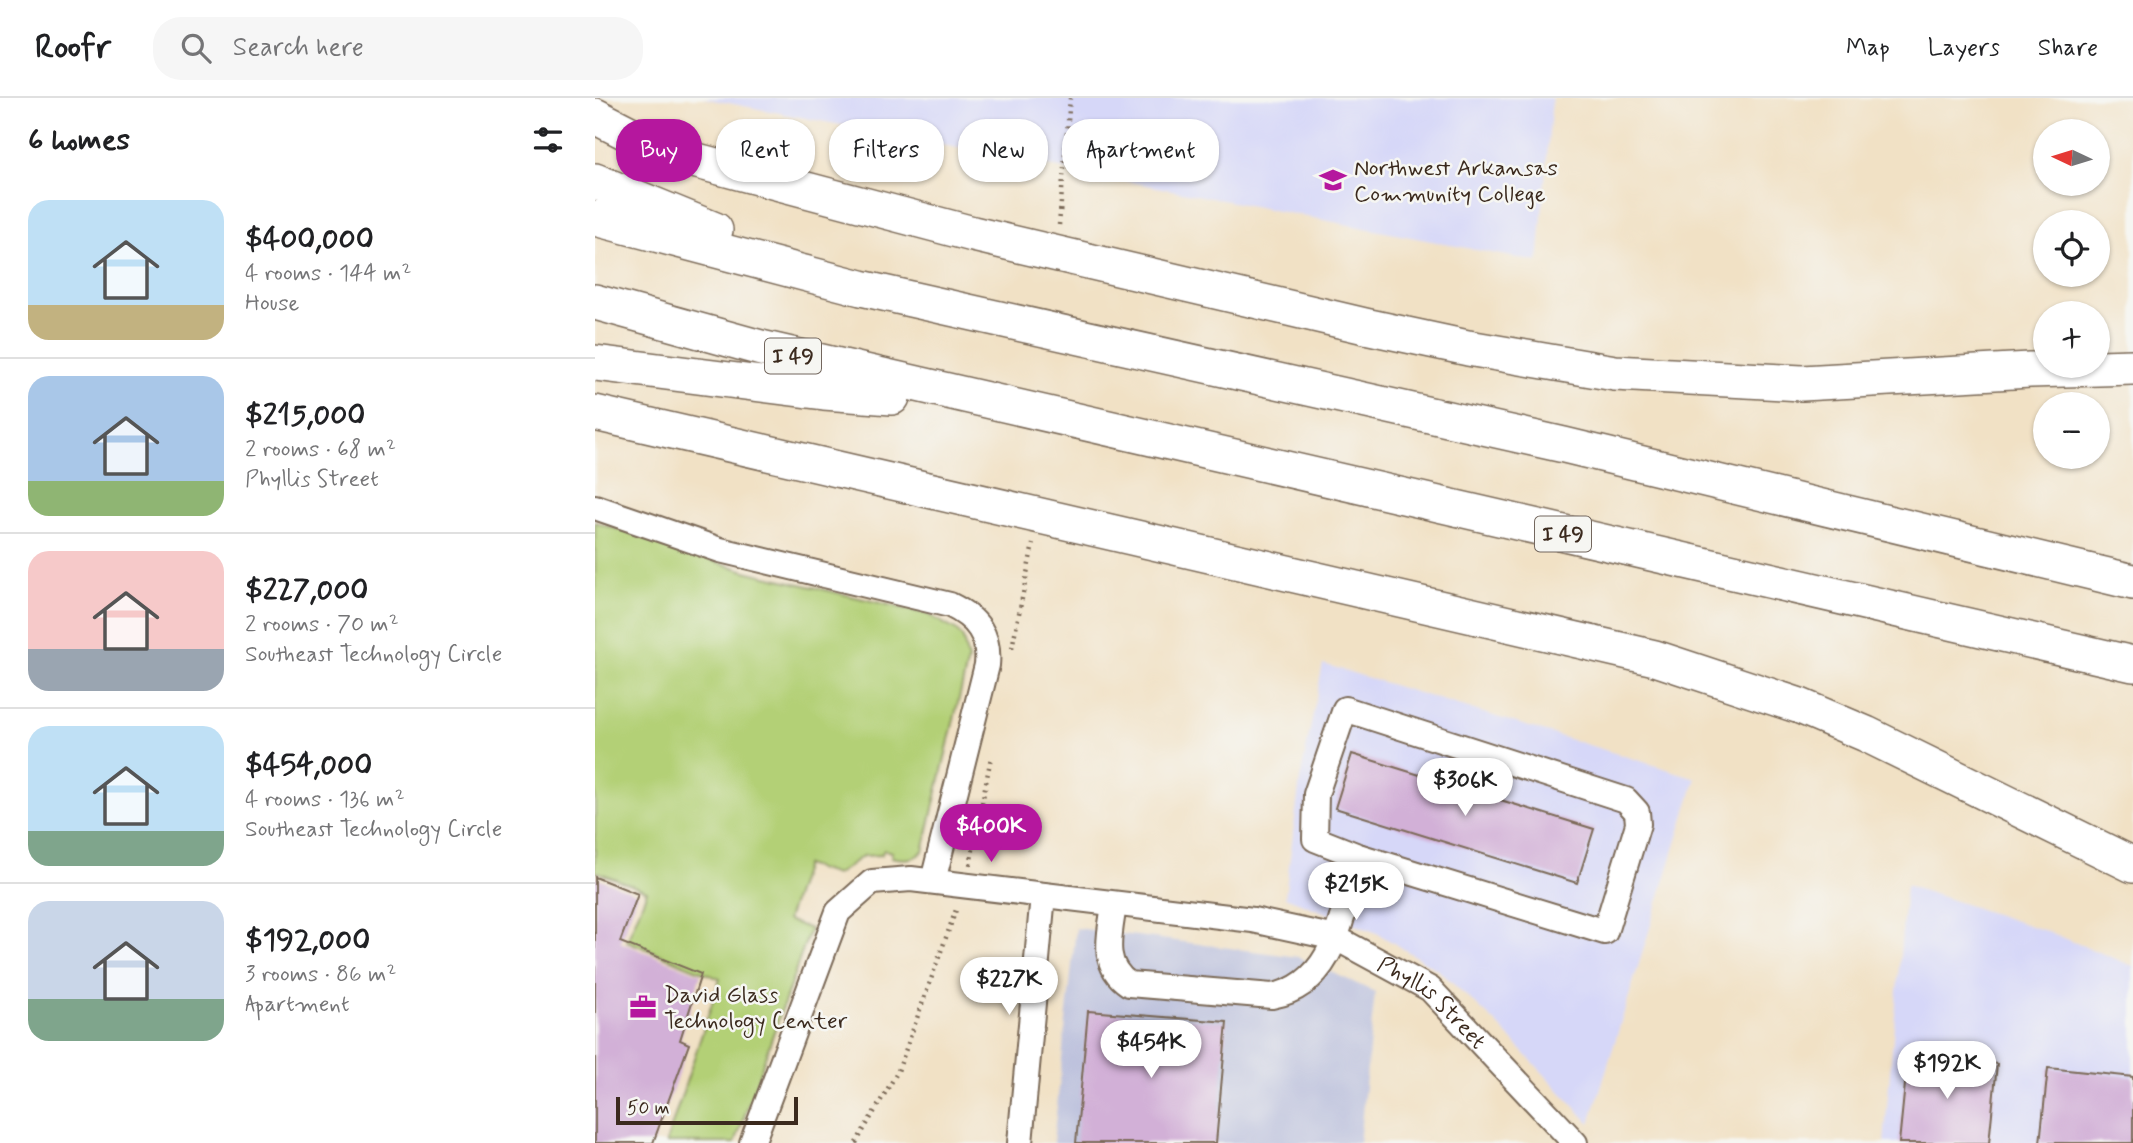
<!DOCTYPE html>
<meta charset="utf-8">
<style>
body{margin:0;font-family:Mynerve,sans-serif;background:#f6f6f6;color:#202124;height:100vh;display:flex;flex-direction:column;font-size:26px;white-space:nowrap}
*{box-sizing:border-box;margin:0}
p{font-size:23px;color:#757577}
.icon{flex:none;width:38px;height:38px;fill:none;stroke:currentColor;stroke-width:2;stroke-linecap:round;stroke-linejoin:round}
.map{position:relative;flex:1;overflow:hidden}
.side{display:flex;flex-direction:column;background:#fff;width:595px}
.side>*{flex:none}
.hud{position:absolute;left:21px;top:21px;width:665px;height:63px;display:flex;gap:14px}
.needle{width:46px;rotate:274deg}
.buttons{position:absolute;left:1438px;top:21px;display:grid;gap:14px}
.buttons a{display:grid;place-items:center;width:77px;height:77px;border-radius:50%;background:#fff;box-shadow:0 2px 5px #0004;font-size:35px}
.scale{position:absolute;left:21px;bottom:18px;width:182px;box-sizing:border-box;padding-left:7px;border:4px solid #3b2a1e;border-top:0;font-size:19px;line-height:24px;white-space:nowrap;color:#3b2a1e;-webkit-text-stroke:5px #f6f6f2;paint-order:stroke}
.price{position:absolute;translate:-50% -60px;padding:0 16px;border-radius:24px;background:#fff;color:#222;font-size:23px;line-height:46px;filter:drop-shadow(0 2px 4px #0008)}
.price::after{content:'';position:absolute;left:50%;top:42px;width:21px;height:16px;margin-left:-10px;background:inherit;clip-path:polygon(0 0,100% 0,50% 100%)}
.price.current{background:#b5179e;color:#fff}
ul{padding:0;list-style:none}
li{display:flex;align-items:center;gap:21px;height:175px;padding:0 28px}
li+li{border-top:2px solid #e0e0e0}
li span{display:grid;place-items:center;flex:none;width:196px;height:140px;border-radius:21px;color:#555}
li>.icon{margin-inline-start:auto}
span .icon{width:84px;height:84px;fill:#fffc;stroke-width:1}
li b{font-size:30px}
h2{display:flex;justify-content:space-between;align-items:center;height:84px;padding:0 28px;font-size:30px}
.pill{padding:0 24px;border-radius:28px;background:#fff;box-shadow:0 2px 5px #0004;font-size:24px;line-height:63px}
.pill.current{background:#b5179e;color:#fff}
header{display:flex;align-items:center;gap:42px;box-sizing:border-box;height:98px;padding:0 35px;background:#fff;border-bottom:2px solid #e0e0e0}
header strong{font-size:33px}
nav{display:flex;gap:38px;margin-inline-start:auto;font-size:24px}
.search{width:490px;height:63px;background:#f6f6f6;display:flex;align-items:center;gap:18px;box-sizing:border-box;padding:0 24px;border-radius:28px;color:#757577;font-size:26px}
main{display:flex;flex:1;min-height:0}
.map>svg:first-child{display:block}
</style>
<header>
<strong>Roofr</strong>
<div class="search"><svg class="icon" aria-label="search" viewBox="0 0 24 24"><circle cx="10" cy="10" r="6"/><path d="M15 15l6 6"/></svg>Search here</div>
<nav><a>Map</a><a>Layers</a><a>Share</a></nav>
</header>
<main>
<section class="side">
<h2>6 homes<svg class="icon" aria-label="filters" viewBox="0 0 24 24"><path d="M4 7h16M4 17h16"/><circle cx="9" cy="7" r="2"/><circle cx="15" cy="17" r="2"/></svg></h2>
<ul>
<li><span style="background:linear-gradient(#bfe0f5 75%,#c2b280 0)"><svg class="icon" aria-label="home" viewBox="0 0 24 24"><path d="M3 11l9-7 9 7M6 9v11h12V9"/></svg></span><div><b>$400,000</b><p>4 rooms · 144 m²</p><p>House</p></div></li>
<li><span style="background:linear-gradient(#a9c7e8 75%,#8fb573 0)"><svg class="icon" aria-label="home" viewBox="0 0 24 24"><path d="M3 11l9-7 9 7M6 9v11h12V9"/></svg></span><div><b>$215,000</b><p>2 rooms · 68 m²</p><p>Phyllis Street</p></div></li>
<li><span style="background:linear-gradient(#f6c9c9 70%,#9aa5b1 0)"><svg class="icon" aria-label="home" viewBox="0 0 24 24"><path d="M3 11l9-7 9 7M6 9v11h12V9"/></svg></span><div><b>$227,000</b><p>2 rooms · 70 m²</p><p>Southeast Technology Circle</p></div></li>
<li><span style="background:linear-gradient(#bfe0f5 75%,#7fa58c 0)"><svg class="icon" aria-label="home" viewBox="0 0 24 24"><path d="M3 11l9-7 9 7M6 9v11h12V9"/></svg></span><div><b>$454,000</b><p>4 rooms · 136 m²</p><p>Southeast Technology Circle</p></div></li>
<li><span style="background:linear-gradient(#c9d6e8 70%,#7fa58c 0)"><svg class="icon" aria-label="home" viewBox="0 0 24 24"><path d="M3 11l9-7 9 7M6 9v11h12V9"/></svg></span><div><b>$192,000</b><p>3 rooms · 86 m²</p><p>Apartment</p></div></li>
</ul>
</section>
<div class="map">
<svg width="1538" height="1045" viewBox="0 0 1538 1045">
<rect width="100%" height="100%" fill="#f6f6f2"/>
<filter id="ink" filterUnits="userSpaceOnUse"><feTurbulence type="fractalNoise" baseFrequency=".0143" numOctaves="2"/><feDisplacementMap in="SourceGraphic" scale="14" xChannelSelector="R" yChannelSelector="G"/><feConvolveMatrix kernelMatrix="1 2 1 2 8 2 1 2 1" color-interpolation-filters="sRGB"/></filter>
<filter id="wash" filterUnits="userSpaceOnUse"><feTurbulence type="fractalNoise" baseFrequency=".00686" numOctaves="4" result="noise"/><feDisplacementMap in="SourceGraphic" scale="28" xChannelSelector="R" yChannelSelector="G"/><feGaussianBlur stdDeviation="1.57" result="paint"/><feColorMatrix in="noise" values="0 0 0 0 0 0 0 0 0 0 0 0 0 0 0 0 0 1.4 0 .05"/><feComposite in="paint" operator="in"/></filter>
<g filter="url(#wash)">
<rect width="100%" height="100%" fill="#f1e1c5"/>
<!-- built -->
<g fill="#d6d7f8">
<path d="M 108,0 L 957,0 L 943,164 Z"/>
<path d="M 728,566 L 1101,680 L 995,1025 L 901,925 L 843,872 L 782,835 L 690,799 L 705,682 Z"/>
<path d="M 1311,787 L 1451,833 L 1538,868 L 1538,1045 L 1289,1045 Z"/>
</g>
<!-- industrial -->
<path fill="#bec2dd" d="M 481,830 L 703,859 L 780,894 L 764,1045 L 458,1045 Z"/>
<!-- green -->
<path fill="#b3d076" stroke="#777d4a" stroke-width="2" d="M 0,424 L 150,473 L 332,516 L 362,533 L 368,541 L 373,562 L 328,753 C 320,762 308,762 296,759 L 297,754 L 289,752 L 286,757 L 268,758 L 241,777 L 210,767 L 192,822 L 215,831 L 140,1045 L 71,1045 L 125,881 L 32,843 L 52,793 L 0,773 Z"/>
<g id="blocks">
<!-- building -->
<g fill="#d2b0d7">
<path d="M 757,656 L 999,731 L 982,785 L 740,710 Z"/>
<path d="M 0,779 L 43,796 L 25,844 L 106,876 L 85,942 L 94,946 L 58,1045 L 0,1045 Z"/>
<path d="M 493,913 L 632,924 L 621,1045 L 481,1045 Z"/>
<path d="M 1313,957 L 1402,966 L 1394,1045 L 1304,1045 Z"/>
<path d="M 1453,970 L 1538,979 L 1538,1045 L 1445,1045 Z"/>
</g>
</g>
</g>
<g filter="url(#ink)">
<use href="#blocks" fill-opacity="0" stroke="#7b6a58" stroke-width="2"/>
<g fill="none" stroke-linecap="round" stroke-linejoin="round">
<!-- minor casing -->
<g stroke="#7b6a58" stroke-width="28">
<g id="minor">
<path d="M 0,409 L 125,452 L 355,507 C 382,520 395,537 392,567 L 338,783"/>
<path d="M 750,611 L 1031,702 L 1042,714 L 1043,726 L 1010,834 L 763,758 L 720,741 L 721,696 Z"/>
<path d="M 519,807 C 515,836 505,867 534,886 L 677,898 C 743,886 747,811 763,758"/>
<path id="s1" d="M 157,1045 L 243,814 L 277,784 L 316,781 L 658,822 L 741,840 L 835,891 L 980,1045"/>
<path d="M 425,1045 L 448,797"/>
</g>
</g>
<!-- highway casing -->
<g stroke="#7b6a58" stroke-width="38">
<g id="highway">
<path d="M 0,18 L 72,55 L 378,136 L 770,228 L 873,250 L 1020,275 L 1207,285 L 1435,272 L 1538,269"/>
<path d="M 0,83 L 120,132"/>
<path d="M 0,120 L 266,190 L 969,347 L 1538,484"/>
<path d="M 0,204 L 166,250 L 1538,566"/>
<path d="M 0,265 L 229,294 L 297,299"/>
<path d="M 0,315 L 1060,560 L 1205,608 L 1271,636 L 1538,767"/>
</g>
</g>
<!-- path -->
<g stroke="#7b6a58" stroke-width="4.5" stroke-dasharray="2 5" stroke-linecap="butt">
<path d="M 464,127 L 475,0"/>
<path d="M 417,550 L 438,446"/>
<path d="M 375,767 L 396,659"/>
<path d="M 261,1045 L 303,973 L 362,809"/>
</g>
<!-- minor -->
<use href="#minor" stroke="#fff" stroke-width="24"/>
<!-- highway -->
<use href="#highway" stroke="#fff" stroke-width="35"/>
</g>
</g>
<!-- icons -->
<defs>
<g id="university-bare" transform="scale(2.1)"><path d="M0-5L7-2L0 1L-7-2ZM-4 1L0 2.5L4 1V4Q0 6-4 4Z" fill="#b5179e" stroke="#f6f6f2" stroke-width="2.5" paint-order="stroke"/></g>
<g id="office-bare" transform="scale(2.1)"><path d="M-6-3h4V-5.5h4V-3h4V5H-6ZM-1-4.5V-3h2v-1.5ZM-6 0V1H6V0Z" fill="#b5179e" stroke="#f6f6f2" stroke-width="2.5" paint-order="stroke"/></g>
</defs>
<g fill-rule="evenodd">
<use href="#university-bare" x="738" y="82"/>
<use href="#office-bare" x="48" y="909"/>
</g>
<g text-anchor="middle" stroke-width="5" stroke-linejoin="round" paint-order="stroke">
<!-- shield labels -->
<g fill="#f6f6f2" stroke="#73675e" stroke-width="2">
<rect x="170" y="240.5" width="56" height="35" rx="5"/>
<rect x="940" y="418.5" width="56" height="35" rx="5"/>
</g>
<g font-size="21" font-weight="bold" fill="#3b2a1e">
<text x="198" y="265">I 49</text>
<text x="968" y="443">I 49</text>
</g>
<!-- poi labels -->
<g font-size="23" fill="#3b2a1e" stroke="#f6f6f2" text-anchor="start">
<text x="759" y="77">Northwest Arkansas<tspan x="759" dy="26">Community College</tspan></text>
<text x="69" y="904">David Glass<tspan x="69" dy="26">Technology Center</tspan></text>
</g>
<!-- street labels -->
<g font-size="23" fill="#3b2a1e" stroke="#f6f6f2">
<text dy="8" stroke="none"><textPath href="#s1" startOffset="877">Phyllis Street</textPath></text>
</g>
</g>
</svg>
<div class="buttons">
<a><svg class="needle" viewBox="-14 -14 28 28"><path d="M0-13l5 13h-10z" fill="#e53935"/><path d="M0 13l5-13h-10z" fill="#757577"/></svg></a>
<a><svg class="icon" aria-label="locate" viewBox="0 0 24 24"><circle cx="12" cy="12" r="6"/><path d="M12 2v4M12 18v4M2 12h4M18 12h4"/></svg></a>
<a>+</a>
<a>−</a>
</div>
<div class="scale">50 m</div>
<b class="price" style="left:870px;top:720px">$306K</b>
<b class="price current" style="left:396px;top:766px">$400K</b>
<b class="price" style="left:761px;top:824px">$215K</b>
<b class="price" style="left:414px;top:919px">$227K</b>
<b class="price" style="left:556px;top:982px">$454K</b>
<b class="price" style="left:1352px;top:1003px">$192K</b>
<div class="hud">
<a class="pill current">Buy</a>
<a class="pill">Rent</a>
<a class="pill">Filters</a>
<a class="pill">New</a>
<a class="pill">Apartment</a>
</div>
</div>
</main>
